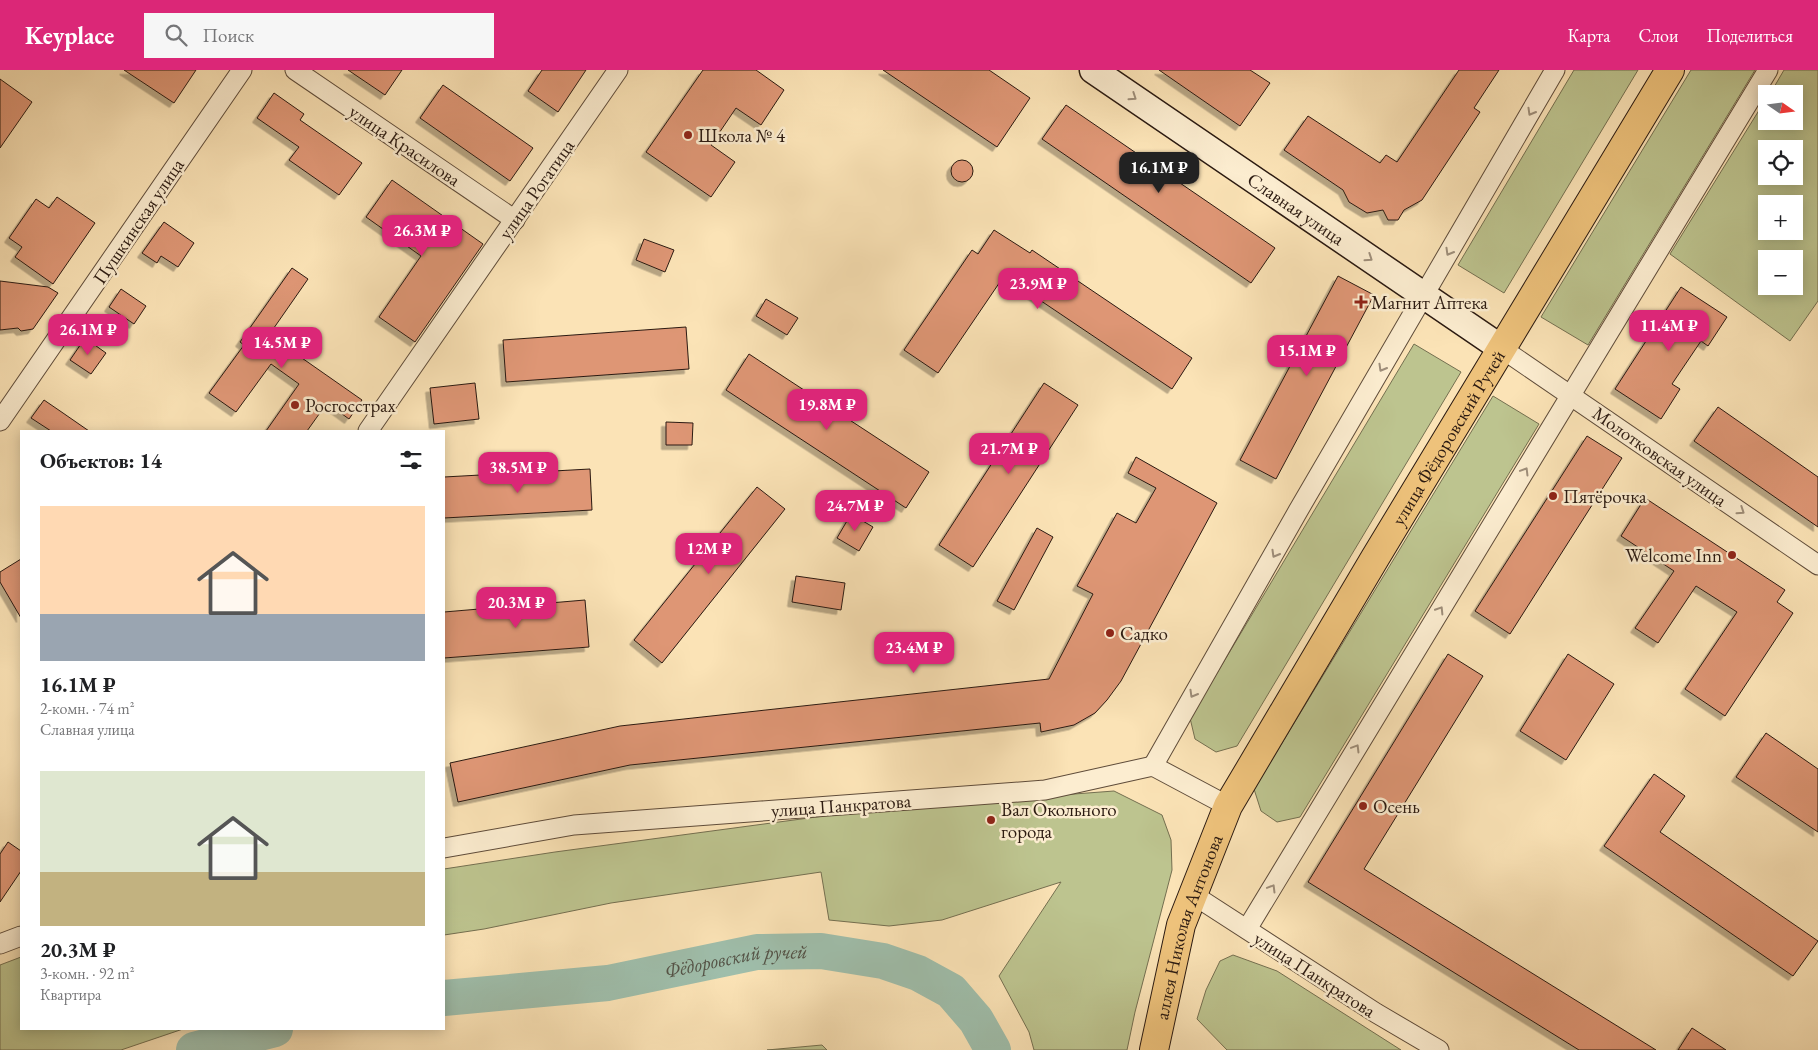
<!DOCTYPE html>
<html lang="ru">
<meta charset="utf-8">
<style>
body{margin:0;font-family:"EB Garamond",serif;background:#f6f6f6;color:#202124;height:100vh;display:flex;flex-direction:column;font-size:19px;white-space:nowrap}
*{box-sizing:border-box;margin:0}
p{font-size:16px;color:#757577}
.icon{flex:none;width:28px;height:28px;fill:none;stroke:currentColor;stroke-width:2;stroke-linecap:round;stroke-linejoin:round}
.map{position:relative;flex:1;overflow:hidden}
.drawer{position:absolute;left:20px;top:360px;width:425px;height:600px;display:flex;flex-direction:column;background:#fff;border-radius:0px;box-shadow:0 2px 12px #0003}
.drawer>*{flex:none}
.needle{width:32px;rotate:104deg}
.fabs{position:absolute;left:1758px;top:15px;display:grid;gap:10px}
.fabs a{display:grid;place-items:center;width:45px;height:45px;border-radius:0px;background:#fff;box-shadow:0 2px 12px #0003;font-size:25px}
.price{position:absolute;translate:-50% -42px;padding:0 11px;border-radius:10px;background:#db2777;color:#fff;font-size:16px;line-height:32px;filter:drop-shadow(0 1px 2px #0008)}
.price::after{content:'';position:absolute;left:50%;top:30px;width:15px;height:11px;margin-left:-8px;background:inherit;clip-path:polygon(0 0,100% 0,50% 100%)}
.price.current{background:#222;color:#fff}
ul{padding:0;list-style:none}
li{display:grid;align-content:center;gap:10px;height:265px;padding:0 20px}
li span{display:grid;place-items:center;height:155px;border-radius:0px;color:#555}
li>.icon{margin-inline-start:auto}
span .icon{width:90px;height:90px;fill:#fffc;stroke-width:1}
li b{font-size:21px}
h2{display:flex;justify-content:space-between;align-items:center;height:60px;padding:0 20px;font-size:21px}
header{display:flex;align-items:center;gap:30px;box-sizing:border-box;height:70px;padding:0 25px;background:#db2777;color:#fff}
header strong{font-size:24px}
nav{display:flex;gap:28px;margin-inline-start:auto;font-size:18px}
.search{width:350px;height:45px;background:#f6f6f6;display:flex;align-items:center;gap:12px;box-sizing:border-box;padding:0 18px;border-radius:0px;color:#757577;font-size:19px}
.map>svg:first-child{display:block}
</style>
<header>
<strong>Keyplace</strong>
<div class="search"><svg class="icon" aria-label="search" viewBox="0 0 24 24"><circle cx="10" cy="10" r="6"/><path d="M15 15l6 6"/></svg>Поиск</div>
<nav><a>Карта</a><a>Слои</a><a>Поделиться</a></nav>
</header>
<div class="map">
<svg width="1818" height="980" viewBox="0 0 1818 980">
<defs>
<filter id="shadow"><feDropShadow dx="-4.5" dy="4.5" stdDeviation="0" flood-color="#0004"/></filter>
</defs>
<rect width="100%" height="100%" fill="#fbe3b6"/>
<filter id="stains"><feTurbulence type="fractalNoise" baseFrequency=".004" numOctaves="4"/><feColorMatrix values="0 0 0 0 .2 0 0 0 0 .09 0 0 0 0 .02 0 0 0 .5 -.17"/></filter>
<radialGradient id="worn" r=".72"><stop offset=".6" stop-color="#630" stop-opacity="0"/><stop offset="1" stop-color="#630" stop-opacity=".3"/></radialGradient>
<!-- green -->
<g fill="#bdc48f" stroke="#746f50" fill-rule="evenodd">
<path d="M 1574,0 L 1638,0 L 1504,223 L 1458,195 Z"/>
<path d="M 1691,0 L 1755,0 L 1588,275 L 1541,247 Z"/>
<path d="M 1784,0 L 1818,0 L 1818,231 L 1790,271 L 1670,184 L 1766,29 L 1766,51 L 1794,51 L 1794,24 L 1770,24 ZM 1766,79 L 1794,79 L 1794,106 L 1766,106 ZM 1766,134 L 1794,134 L 1794,161 L 1766,161 ZM 1766,189 L 1794,189 L 1794,216 L 1766,216 Z"/>
<path d="M 1414,274 L 1461,302 L 1237,676 L 1216,682 L 1195,669 L 1190,648 Z"/>
<path d="M 1493,326 L 1539,354 L 1300,747 L 1277,752 L 1261,741 L 1254,719 Z"/>
<path d="M 1114,721 L 1162,745 L 1171,770 L 1172,800 L 1135,942 L 1127,980 L 1034,980 L 1029,962 L 999,906 L 1061,812 L 942,850 L 889,856 L 829,850 L 821,802 L 611,833 L 484,859 L 444,865 L 444,799 L 555,782 L 876,739 Z"/>
<path d="M 1233,885 L 1277,901 L 1401,980 L 1227,980 L 1197,949 L 1206,920 L 1220,891 Z"/>
<path d="M 21,887 L 21,959 L 183,959 L 121,980 L 0,980 L 0,895 Z"/>
<path d="M 822,975 L 827,980 L 767,980 Z"/>
</g>
<g fill="none" stroke-linecap="round" stroke-linejoin="round">
<!-- river -->
<g stroke="#9fbeab" stroke-width="36">
<path id="s1" d="M 444,928 L 608,913 L 757,882 L 821,881 L 883,891 L 918,903 L 951,921 L 976,950 L 993,980"/>
<path d="M 194,980 L 275,959"/>
</g>
</g>
<!-- building -->
<g fill="#de9675" stroke="#2b1a11" filter="url(#shadow)">
<path d="M 124,0 L 196,0 L 174,33 Z"/>
<path d="M 348,0 L 402,0 L 385,25 Z"/>
<path d="M 542,0 L 586,0 L 558,42 L 528,21 Z"/>
<path d="M 703,0 L 756,0 L 784,20 L 761,55 L 736,38 L 711,75 L 735,92 L 711,127 L 646,82 Z"/>
<path d="M 883,0 L 989,0 L 1030,28 L 997,77 Z"/>
<path d="M 1159,0 L 1250,0 L 1270,13 L 1240,56 Z"/>
<path d="M 1459,0 L 1499,0 L 1474,38 L 1480,42 L 1422,130 L 1404,140 L 1398,150 L 1388,150 L 1383,140 L 1367,143 L 1349,132 L 1343,120 L 1284,80 L 1308,46 L 1380,93 L 1386,85 L 1397,92 Z"/>
<path d="M 0,9 L 32,32 L 0,78 Z"/>
<path d="M 443,15 L 533,78 L 510,111 L 420,48 Z"/>
<path d="M 274,23 L 304,44 L 300,50 L 362,93 L 339,125 L 289,90 L 299,77 L 257,48 Z"/>
<path d="M 1066,35 L 1275,178 L 1251,213 L 1042,69 Z"/>
<circle cx="962" cy="101" r="11"/>
<path d="M 392,110 L 483,174 L 415,272 L 379,247 L 421,186 L 366,147 Z"/>
<path d="M 57,127 L 95,153 L 53,214 L 15,187 L 22,177 L 9,168 L 36,129 L 49,138 Z"/>
<path d="M 164,152 L 194,173 L 178,197 L 161,186 L 157,193 L 142,183 Z"/>
<path d="M 994,160 L 1030,183 L 1032,180 L 1192,288 L 1172,319 L 1004,206 L 938,303 L 904,280 L 972,180 L 978,184 Z"/>
<path d="M 644,169 L 674,180 L 665,202 L 636,190 Z"/>
<path d="M 292,198 L 308,209 L 269,265 L 362,330 L 349,349 L 327,333 L 307,361 L 266,361 L 299,314 L 271,294 L 236,342 L 209,323 L 244,275 L 240,272 Z"/>
<path d="M 1338,206 L 1374,225 L 1276,409 L 1240,390 Z"/>
<path d="M 0,211 L 48,217 L 58,223 L 33,259 L 21,261 L 18,258 L 0,260 Z"/>
<path d="M 1681,217 L 1727,247 L 1708,276 L 1701,271 L 1672,314 L 1680,319 L 1661,349 L 1615,319 Z"/>
<path d="M 121,219 L 146,236 L 134,254 L 109,237 Z"/>
<path d="M 766,229 L 798,248 L 787,265 L 756,246 Z"/>
<path d="M 686,257 L 689,299 L 506,312 L 503,270 Z"/>
<path d="M 85,268 L 106,283 L 91,304 L 70,290 Z"/>
<path d="M 749,284 L 929,402 L 906,438 L 726,320 Z"/>
<path d="M 475,313 L 479,349 L 434,354 L 430,318 Z"/>
<path d="M 1044,313 L 1078,335 L 973,497 L 939,475 Z"/>
<path d="M 44,330 L 63,343 L 89,361 L 51,361 L 31,348 Z"/>
<path d="M 1718,337 L 1818,407 L 1818,457 L 1694,371 Z"/>
<path d="M 666,352 L 693,353 L 692,375 L 666,375 Z"/>
<path d="M 1587,366 L 1622,388 L 1510,564 L 1475,541 Z"/>
<path d="M 1136,387 L 1217,433 L 1121,611 L 1107,630 L 1095,643 L 1074,655 L 1041,662 L 1040,653 L 630,695 L 458,732 L 450,693 L 620,656 L 1049,609 L 1093,524 L 1077,516 L 1117,443 L 1136,453 L 1156,418 L 1128,403 Z"/>
<path d="M 590,399 L 592,440 L 444,448 L 444,407 Z"/>
<path d="M 757,417 L 785,439 L 662,593 L 634,570 Z"/>
<path d="M 1645,428 L 1785,520 L 1777,532 L 1793,543 L 1725,646 L 1685,619 L 1737,542 L 1696,516 L 1658,573 L 1635,558 L 1674,501 L 1621,466 Z"/>
<path d="M 851,444 L 873,457 L 859,481 L 837,468 Z"/>
<path d="M 1037,458 L 1053,467 L 1014,540 L 997,531 Z"/>
<path d="M 21,489 L 21,548 L 0,512 L 0,502 Z"/>
<path d="M 796,506 L 845,513 L 841,540 L 792,532 Z"/>
<path d="M 585,530 L 589,577 L 444,588 L 444,542 Z"/>
<path d="M 1448,584 L 1483,606 L 1364,799 L 1656,980 L 1579,980 L 1308,812 Z"/>
<path d="M 1568,584 L 1614,614 L 1566,690 L 1520,661 Z"/>
<path d="M 1766,663 L 1818,699 L 1818,762 L 1736,707 Z"/>
<path d="M 1654,704 L 1685,726 L 1660,762 L 1818,871 L 1793,906 L 1604,776 Z"/>
<path d="M 8,772 L 21,781 L 21,801 L 0,832 L 0,784 Z"/>
<path d="M 1692,958 L 1726,980 L 1678,980 Z"/>
</g>
<g fill="none" stroke-linecap="round" stroke-linejoin="round">
<!-- street casing -->
<g stroke="#5f4c3a" stroke-width="21">
<g id="street">
<path d="M 295,0 L 515,150"/>
<path d="M 1501,278 L 1818,495"/>
<path d="M 0,351 L 242,0"/>
<path d="M 368,361 L 618,0"/>
<path d="M 1153,696 L 1298,441 L 1555,0"/>
<path d="M 444,778 L 574,755 L 1045,720 L 1153,696 L 1228,736"/>
<path d="M 1192,824 L 1376,943 L 1439,980"/>
<path d="M 1247,859 L 1768,0"/>
<path d="M 0,874 L 21,866"/>
</g>
</g>
<!-- secondary casing -->
<g stroke="#2b1a11" stroke-width="29">
<g id="secondary">
<path id="s2" d="M 1093,0 L 1501,278"/>
</g>
</g>
<!-- primary casing -->
<g stroke="#2b1a11" stroke-width="30">
<g id="primary">
<path id="s3" d="M 1154,980 L 1181,855 L 1228,736 L 1375,488 L 1670,0"/>
</g>
</g>
<!-- street -->
<use href="#street" stroke="#fcedd0" stroke-width="19"/>
<!-- secondary -->
<use href="#secondary" stroke="#fcedd0" stroke-width="26"/>
<!-- primary -->
<use href="#primary" stroke="#eec27b" stroke-width="28"/>
</g>
<!-- one-way arrows -->
<defs><path id="oneway-chevron" d="M-2-3.5L2.5 0L-2 3.5" fill="none" stroke-width="1.6" stroke-linecap="round" stroke-linejoin="round" transform="scale(1.25)"/></defs>
<g stroke="#9e8e7a">
<use href="#oneway-chevron" transform="translate(1133 27) rotate(34)"/>
<use href="#oneway-chevron" transform="translate(1531 42) rotate(120)"/>
<use href="#oneway-chevron" transform="translate(1449 182) rotate(120)"/>
<use href="#oneway-chevron" transform="translate(1369 188) rotate(34)"/>
<use href="#oneway-chevron" transform="translate(1382 298) rotate(120)"/>
<use href="#oneway-chevron" transform="translate(1525 401) rotate(-59)"/>
<use href="#oneway-chevron" transform="translate(1741 441) rotate(34)"/>
<use href="#oneway-chevron" transform="translate(1275 484) rotate(120)"/>
<use href="#oneway-chevron" transform="translate(1440 540) rotate(-58)"/>
<use href="#oneway-chevron" transform="translate(1193 624) rotate(120)"/>
<use href="#oneway-chevron" transform="translate(1356 678) rotate(-59)"/>
<use href="#oneway-chevron" transform="translate(1272 818) rotate(-59)"/>
</g>
<!-- markers -->
<g fill="#8f2418" stroke="#fcedd0" stroke-width="2">
<circle cx="688" cy="65" r="5"/>
<path d="M1358.5 224.5h5v5h5v5h-5v5h-5v-5h-5v-5h5z"/>
<circle cx="295" cy="335" r="5"/>
<circle cx="1553" cy="426" r="5"/>
<circle cx="1732" cy="485" r="5"/>
<circle cx="1110" cy="563" r="5"/>
<circle cx="1363" cy="736" r="5"/>
<circle cx="991" cy="750" r="5"/>
</g>
<g text-anchor="middle" stroke-width="5" stroke-linejoin="round" paint-order="stroke">
<!-- poi labels -->
<g font-size="19" fill="#2b1a11" stroke="#fcedd0" text-anchor="start">
<text x="698" y="72">Школа № 4</text>
<text x="1371" y="239">Магнит Аптека</text>
<text x="305" y="342">Росгосстрах</text>
<text x="1563" y="433">Пятёрочка</text>
<text x="1722" y="492" text-anchor="end">Welcome Inn</text>
<text x="1120" y="570">Садко</text>
<text x="1373" y="743">Осень</text>
<text x="1001" y="746">Вал Окольного<tspan x="1001" dy="22">города</tspan></text>
</g>
<!-- street labels -->
<g font-size="19" fill="#2b1a11" stroke="#fcedd0">
<text transform="translate(405 75) rotate(34)" y="7">улица Красилова</text>
<text transform="translate(536 119) rotate(-55)" y="7">улица Рогатица</text>
<text dy="7" stroke="none"><textPath href="#s2" startOffset="246">Славная улица</textPath></text>
<text transform="translate(138 151) rotate(-56)" y="7">Пушкинская улица</text>
<text dy="7" stroke="none"><textPath href="#s3" startOffset="685">улица Фёдоровский Ручей</textPath></text>
<text transform="translate(1660 386) rotate(35)" y="7">Молотковская улица</text>
<text transform="translate(841 735) rotate(-4)" y="7">улица Панкратова</text>
<text dy="7" stroke="none"><textPath href="#s3" startOffset="128">аллея Николая Антонова</textPath></text>
<text transform="translate(1315 904) rotate(33)" y="7">улица Панкратова</text>
</g>
<!-- water labels -->
<g font-size="20" font-style="italic" fill="#545347" stroke="#fcedd0">
<text dy="7" stroke="none"><textPath href="#s1" startOffset="295">Фёдоровский ручей</textPath></text>
</g>
</g>
<rect width="100%" height="100%" filter="url(#stains)"/>
<rect width="100%" height="100%" fill="url(#worn)"/>
</svg>
<div class="fabs">
<a><svg class="needle" viewBox="-14 -14 28 28"><path d="M0-13l5 13h-10z" fill="#e53935"/><path d="M0 13l5-13h-10z" fill="#757577"/></svg></a>
<a><svg class="icon" aria-label="locate" viewBox="0 0 24 24"><circle cx="12" cy="12" r="6"/><path d="M12 2v4M12 18v4M2 12h4M18 12h4"/></svg></a>
<a>+</a>
<a>−</a>
</div>
<b class="price current" style="left:1159px;top:124px">16.1M ₽</b>
<b class="price" style="left:422px;top:187px">26.3M ₽</b>
<b class="price" style="left:1038px;top:240px">23.9M ₽</b>
<b class="price" style="left:1669px;top:282px">11.4M ₽</b>
<b class="price" style="left:88px;top:286px">26.1M ₽</b>
<b class="price" style="left:282px;top:299px">14.5M ₽</b>
<b class="price" style="left:1307px;top:307px">15.1M ₽</b>
<b class="price" style="left:827px;top:361px">19.8M ₽</b>
<b class="price" style="left:1009px;top:405px">21.7M ₽</b>
<b class="price" style="left:518px;top:424px">38.5M ₽</b>
<b class="price" style="left:855px;top:462px">24.7M ₽</b>
<b class="price" style="left:709px;top:505px">12M ₽</b>
<b class="price" style="left:516px;top:559px">20.3M ₽</b>
<b class="price" style="left:914px;top:604px">23.4M ₽</b>
<section class="drawer">
<h2>Объектов: 14<svg class="icon" aria-label="filters" viewBox="0 0 24 24"><path d="M4 7h16M4 17h16"/><circle cx="9" cy="7" r="2"/><circle cx="15" cy="17" r="2"/></svg></h2>
<ul>
<li><span style="background:linear-gradient(#ffd9b3 70%,#9aa5b1 0)"><svg class="icon" aria-label="home" viewBox="0 0 24 24"><path d="M3 11l9-7 9 7M6 9v11h12V9"/></svg></span><div><b>16.1M ₽</b><p>2-комн. · 74 m²</p><p>Славная улица</p></div></li>
<li><span style="background:linear-gradient(#dfe7d0 65%,#c2b280 0)"><svg class="icon" aria-label="home" viewBox="0 0 24 24"><path d="M3 11l9-7 9 7M6 9v11h12V9"/></svg></span><div><b>20.3M ₽</b><p>3-комн. · 92 m²</p><p>Квартира</p></div></li>
</ul>
</section>
</div>
